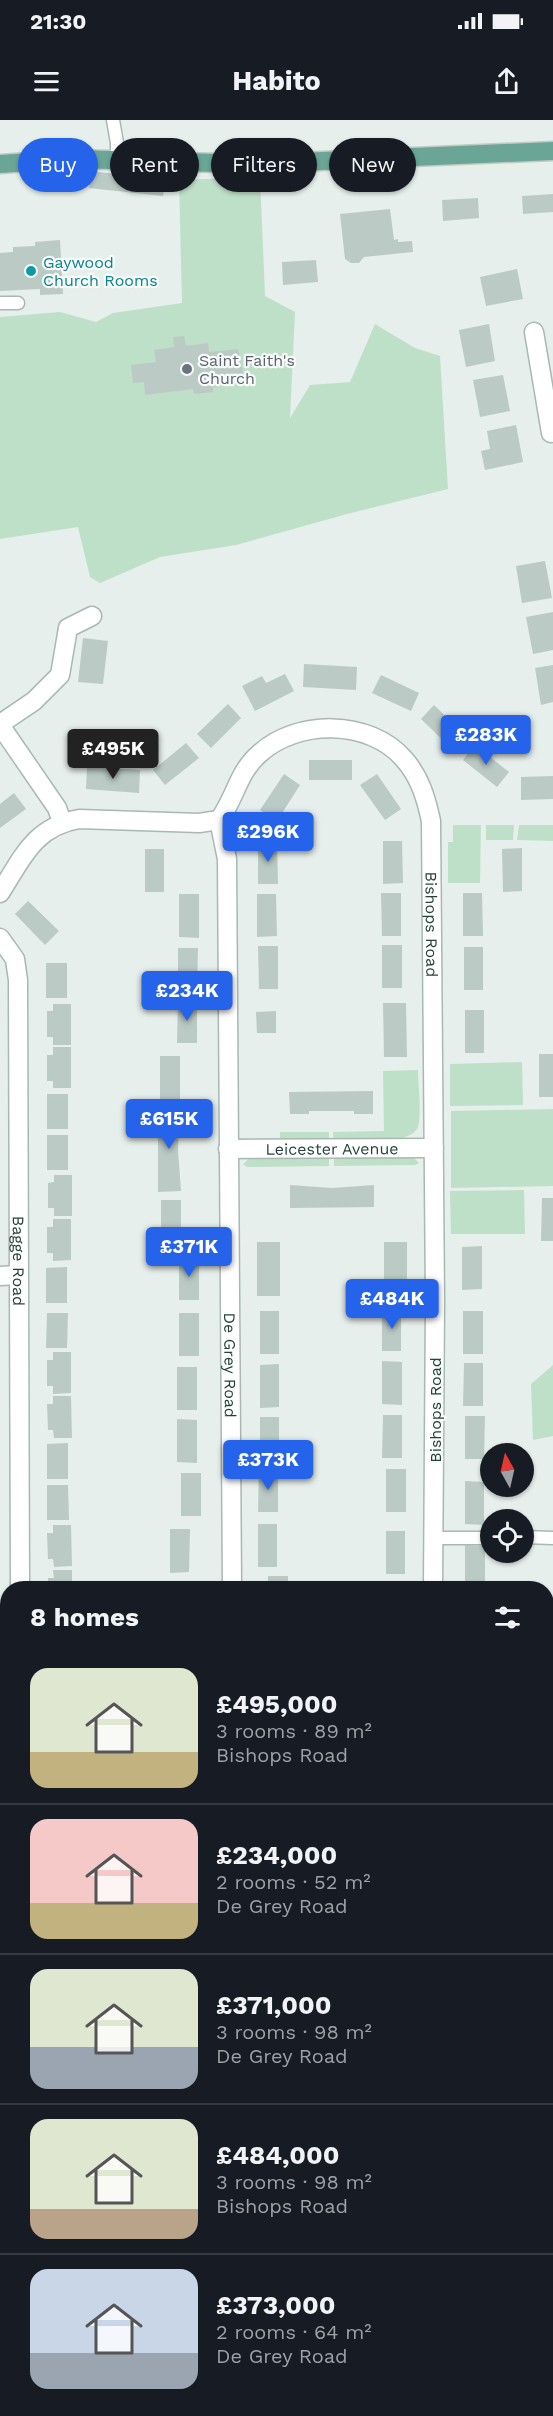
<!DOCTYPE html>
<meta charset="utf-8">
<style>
body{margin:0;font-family:"Work Sans",sans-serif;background:#242831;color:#f1f3f6;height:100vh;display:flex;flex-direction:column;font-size:22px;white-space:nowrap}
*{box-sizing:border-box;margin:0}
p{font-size:20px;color:#9ea1a6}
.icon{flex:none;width:33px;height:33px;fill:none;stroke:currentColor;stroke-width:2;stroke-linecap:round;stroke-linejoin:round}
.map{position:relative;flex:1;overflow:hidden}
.drawer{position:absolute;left:0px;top:1461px;width:554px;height:836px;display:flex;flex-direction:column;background:#171b24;border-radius:24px 24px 0 0;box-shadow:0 2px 4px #0004}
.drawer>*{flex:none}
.top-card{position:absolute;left:18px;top:18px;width:518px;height:54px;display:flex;gap:12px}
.needle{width:39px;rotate:352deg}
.controls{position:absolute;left:480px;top:1323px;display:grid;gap:12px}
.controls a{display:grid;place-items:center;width:54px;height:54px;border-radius:50%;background:#171b24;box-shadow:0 2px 4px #0004;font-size:30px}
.price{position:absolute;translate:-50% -51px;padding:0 14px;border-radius:6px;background:#2563eb;color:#fff;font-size:20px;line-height:39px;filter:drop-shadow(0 2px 3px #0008)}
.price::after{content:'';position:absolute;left:50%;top:36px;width:18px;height:14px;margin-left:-9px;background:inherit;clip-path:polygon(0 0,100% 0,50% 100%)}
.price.on{background:#222;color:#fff}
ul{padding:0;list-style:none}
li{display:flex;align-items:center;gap:18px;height:150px;padding:0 30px}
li+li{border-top:2px solid #363941}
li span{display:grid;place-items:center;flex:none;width:168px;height:120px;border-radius:18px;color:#555}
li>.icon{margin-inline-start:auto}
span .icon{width:72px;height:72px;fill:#fffc;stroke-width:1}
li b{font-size:26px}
h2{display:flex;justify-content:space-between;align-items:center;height:72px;padding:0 30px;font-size:26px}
.chip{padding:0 21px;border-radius:27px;background:#171b24;box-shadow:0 2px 4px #0004;font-size:21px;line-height:54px}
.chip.on{background:#2563eb;color:#fff}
.status{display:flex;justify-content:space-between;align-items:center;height:42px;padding:0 30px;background:#171b24;direction:ltr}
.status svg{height:16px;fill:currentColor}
header{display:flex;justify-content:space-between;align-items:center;height:78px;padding:0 30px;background:#171b24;font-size:27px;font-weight:700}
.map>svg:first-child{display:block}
</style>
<div class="status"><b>21:30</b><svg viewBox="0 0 49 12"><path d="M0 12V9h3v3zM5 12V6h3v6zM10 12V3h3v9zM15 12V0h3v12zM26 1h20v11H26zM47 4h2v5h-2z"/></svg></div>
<header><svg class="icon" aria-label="menu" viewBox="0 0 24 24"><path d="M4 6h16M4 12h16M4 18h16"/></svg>Habito<svg class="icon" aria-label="share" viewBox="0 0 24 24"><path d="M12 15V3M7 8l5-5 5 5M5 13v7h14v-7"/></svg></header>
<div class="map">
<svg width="553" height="2296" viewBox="0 0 553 2296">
<rect width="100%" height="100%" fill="#e6efeb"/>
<!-- built -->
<path fill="#d4dfda" d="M 546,2202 L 553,2204 L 553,2296 L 374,2296 L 377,2289 L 546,2289 Z"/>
<!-- green -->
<g fill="#bfe0c8">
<path d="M 260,57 L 265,176 L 295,192 L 290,298 L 310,265 L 350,262 L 375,204 L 415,228 L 440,236 L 448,369 L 347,394 L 236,425 L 160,437 L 100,463 L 90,457 L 78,407 L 0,419 L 0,197 L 60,192 L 96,202 L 113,193 L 182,183 L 179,60 Z"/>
<path d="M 453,705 L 481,705 L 480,763 L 448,763 L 448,722 L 453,722 Z"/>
<path d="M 486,705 L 514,705 L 513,720 L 486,720 Z"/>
<path d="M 519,705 L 553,705 L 553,721 L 517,720 Z"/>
<path d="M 522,942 L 523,985 L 450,986 L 450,944 Z"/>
<path d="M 418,950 C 418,964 422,994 418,1007 C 411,1025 352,1024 334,1025 L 333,1012 L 384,1011 L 383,951 Z"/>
<path d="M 553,989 L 553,1066 L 451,1068 L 451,991 Z"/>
<path d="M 280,1012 L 329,1012 L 329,1025 L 280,1026 Z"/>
<path d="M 329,1034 L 329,1046 L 247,1047 L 243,1044 L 251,1037 Z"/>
<path d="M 334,1034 L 411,1035 L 419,1043 L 415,1045 L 334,1046 Z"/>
<path d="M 524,1070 L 525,1114 L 451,1114 L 450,1071 Z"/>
<path d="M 553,1245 L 553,1316 L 533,1320 L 531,1264 Z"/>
<path d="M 0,1922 L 8,1927 L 8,2289 L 35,2289 L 36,2296 L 0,2296 Z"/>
<path d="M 168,2289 L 377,2289 L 374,2296 L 183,2296 Z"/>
</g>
<!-- building -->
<g fill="#bbcac4">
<path d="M 91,51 L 165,60 L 163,76 L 89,68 Z"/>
<path d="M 553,74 L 553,92 L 523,94 L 522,76 Z"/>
<path d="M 478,78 L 479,98 L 443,101 L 442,80 Z"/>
<path d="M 390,89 L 394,120 L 398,119 L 398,122 L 412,121 L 413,132 L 364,137 L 359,143 L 351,143 L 345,139 L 340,94 Z"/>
<path d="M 60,120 L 63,174 L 40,175 L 40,169 L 0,171 L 0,133 L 13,132 L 13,127 L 35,126 L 35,122 Z"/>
<path d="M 316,140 L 318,162 L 283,165 L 282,142 Z"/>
<path d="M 517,149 L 523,179 L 486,186 L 480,157 Z"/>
<path d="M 489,204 L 495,241 L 466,247 L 459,210 Z"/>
<path d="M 184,216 L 186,226 L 208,223 L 209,232 L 238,229 L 243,253 L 229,254 L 230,265 L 213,267 L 213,272 L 194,274 L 193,269 L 145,275 L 144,262 L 133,263 L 131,245 L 156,242 L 154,230 L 174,227 L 173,217 Z"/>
<path d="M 503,255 L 510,291 L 480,297 L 473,260 Z"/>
<path d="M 516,305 L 523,342 L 485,350 L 481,331 L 490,329 L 487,311 Z"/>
<path d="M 545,441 L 552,478 L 522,483 L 516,446 Z"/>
<path d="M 553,492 L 553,530 L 533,534 L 526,497 Z"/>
<path d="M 83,518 L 108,521 L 103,564 L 78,562 Z"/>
<path d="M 304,544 L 357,547 L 356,570 L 303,567 Z"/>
<path d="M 553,545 L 553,582 L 541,585 L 535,548 Z"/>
<path d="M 285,554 L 294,571 L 255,591 L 242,566 L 262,556 L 266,563 Z"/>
<path d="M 381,555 L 419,573 L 411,591 L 372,573 Z"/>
<path d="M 228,584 L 241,598 L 211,628 L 197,614 Z"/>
<path d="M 434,585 L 465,615 L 452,629 L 421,599 Z"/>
<path d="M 186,623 L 199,638 L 165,665 L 153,650 Z"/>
<path d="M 475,625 L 509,652 L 497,667 L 463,640 Z"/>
<rect x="309" y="640" width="43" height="20"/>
<path d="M 87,647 L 140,650 L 139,673 L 86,669 Z"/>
<path d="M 284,654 L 300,665 L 277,701 L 260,690 Z"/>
<path d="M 377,654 L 401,689 L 385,700 L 360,665 Z"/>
<path d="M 553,656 L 553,679 L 521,680 L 521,657 Z"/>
<path d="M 14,673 L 26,689 L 0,708 L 0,684 Z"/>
<path d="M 258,721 L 277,721 L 278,764 L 258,764 Z"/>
<path d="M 383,721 L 402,721 L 403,763 L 383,764 Z"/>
<path d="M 522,728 L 522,771 L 503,772 L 502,729 Z"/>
<rect x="145" y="729" width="19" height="43"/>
<path d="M 381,773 L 401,773 L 401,816 L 382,816 Z"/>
<path d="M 463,773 L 482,773 L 483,816 L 463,816 Z"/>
<path d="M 179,774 L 199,774 L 199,818 L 179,817 Z"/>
<path d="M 257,774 L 276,774 L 277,816 L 257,817 Z"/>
<path d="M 28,781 L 59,811 L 45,825 L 15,794 Z"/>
<rect x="382" y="825" width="20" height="43"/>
<path d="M 258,826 L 278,826 L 278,869 L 259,869 Z"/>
<rect x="464" y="827" width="19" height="43"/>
<path d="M 178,828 L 198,828 L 197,871 L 178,871 Z"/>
<rect x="46" y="843" width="21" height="35"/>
<path d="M 178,880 L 197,880 L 197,923 L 177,923 Z"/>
<path d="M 383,883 L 406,883 L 407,937 L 384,937 Z"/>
<path d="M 53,884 L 71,884 L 71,925 L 53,925 L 53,917 L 47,917 L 47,891 L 53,891 Z"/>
<rect x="465" y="890" width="19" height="43"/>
<path d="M 276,891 L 276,913 L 257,913 L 256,892 Z"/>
<path d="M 53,927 L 71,927 L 71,968 L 53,968 L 53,961 L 47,961 L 47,935 L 53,935 Z"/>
<rect x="539" y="934" width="14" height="43"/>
<rect x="160" y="936" width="20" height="43"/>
<path d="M 373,971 L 373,994 L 354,994 L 354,991 L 309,991 L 309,994 L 290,994 L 289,972 Z"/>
<rect x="47" y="974" width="21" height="35"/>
<path d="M 158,988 L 180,988 L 178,1030 L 181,1071 L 158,1072 Z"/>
<rect x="47" y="1015" width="21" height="35"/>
<path d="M 54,1055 L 72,1055 L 72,1096 L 54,1096 L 54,1088 L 48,1088 L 48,1063 L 54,1062 Z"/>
<path d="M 290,1065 L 332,1068 L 374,1065 L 374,1087 L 290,1088 Z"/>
<path d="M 542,1078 L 553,1078 L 553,1121 L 541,1121 Z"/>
<rect x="161" y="1080" width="20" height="43"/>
<path d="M 53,1099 L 71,1099 L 71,1140 L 53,1141 L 53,1133 L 47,1133 L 47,1107 L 53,1107 Z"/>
<rect x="257" y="1122" width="23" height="54"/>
<rect x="384" y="1122" width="23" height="53"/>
<path d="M 482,1126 L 482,1169 L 462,1170 L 462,1127 Z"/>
<rect x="179" y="1137" width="20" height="43"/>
<path d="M 67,1147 L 67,1183 L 46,1183 L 46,1148 Z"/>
<rect x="382" y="1188" width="19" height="43"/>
<rect x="260" y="1191" width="19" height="43"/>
<rect x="463" y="1191" width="20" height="43"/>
<path d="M 47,1193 L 68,1193 L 67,1228 L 46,1228 Z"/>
<rect x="179" y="1193" width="20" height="43"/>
<path d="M 53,1232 L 71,1232 L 71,1273 L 53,1274 L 53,1266 L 47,1266 L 47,1240 L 53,1240 Z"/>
<path d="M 382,1241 L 402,1242 L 402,1285 L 382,1284 Z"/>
<path d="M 464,1243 L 483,1243 L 483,1286 L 463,1286 Z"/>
<path d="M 279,1244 L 279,1287 L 260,1288 L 260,1245 Z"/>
<rect x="177" y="1247" width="20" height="43"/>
<path d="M 53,1276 L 71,1276 L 72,1318 L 54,1318 L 53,1310 L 48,1310 L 47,1284 L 53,1284 Z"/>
<path d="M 383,1295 L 402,1295 L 402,1338 L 382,1338 Z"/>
<path d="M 465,1296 L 485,1296 L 484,1339 L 465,1339 Z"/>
<rect x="260" y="1297" width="19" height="43"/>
<path d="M 177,1299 L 197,1300 L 197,1343 L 177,1342 Z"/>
<path d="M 68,1323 L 68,1359 L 47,1359 L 47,1324 Z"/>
<path d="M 259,1349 L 278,1349 L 278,1392 L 258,1392 Z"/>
<rect x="386" y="1349" width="20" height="43"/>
<rect x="181" y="1353" width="20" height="43"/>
<path d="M 465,1361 L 484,1362 L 484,1405 L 465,1404 Z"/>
<path d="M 47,1365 L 68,1365 L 69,1400 L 47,1400 Z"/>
<rect x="258" y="1404" width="19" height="43"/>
<path d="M 53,1405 L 71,1405 L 72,1446 L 54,1447 L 53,1439 L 48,1439 L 47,1413 L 53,1413 Z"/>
<path d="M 170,1409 L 190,1409 L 189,1452 L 170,1453 Z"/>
<rect x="386" y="1411" width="19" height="43"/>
<path d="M 465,1425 L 485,1426 L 485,1468 L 465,1468 Z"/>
<path d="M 53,1450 L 72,1450 L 72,1468 L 48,1468 L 48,1458 L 54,1458 Z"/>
<rect x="268" y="1456" width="20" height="12"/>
<path d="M 8,1604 L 8,1626 L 0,1617 L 7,1612 L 3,1608 Z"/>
<path d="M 0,1747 L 8,1750 L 8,1772 L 0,1768 Z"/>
<path d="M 552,1758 L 553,1758 L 553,1779 L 548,1778 Z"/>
<path d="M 0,1839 L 8,1843 L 8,1852 L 2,1862 Z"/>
<path d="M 546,1883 L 553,1886 L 553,1908 L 546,1904 Z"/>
<path d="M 546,1943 L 553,1947 L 553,1957 L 546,1971 Z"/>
<path d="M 546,2285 L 553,2288 L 553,2296 L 507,2296 L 510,2289 L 546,2289 Z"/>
<path d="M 413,2289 L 435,2289 L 432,2296 L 410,2296 Z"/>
</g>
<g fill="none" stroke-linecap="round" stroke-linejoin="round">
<!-- lane casing -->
<g stroke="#a8b8b2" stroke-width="15">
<g id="lane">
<path d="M 113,0 L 117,23 L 117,40"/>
<path d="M 0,183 L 18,183"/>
<path d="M 524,1417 L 553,1418"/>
<path d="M 435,1418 L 490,1418"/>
<path d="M 386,2296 L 387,2289"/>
</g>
</g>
<!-- street casing -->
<g stroke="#a8b8b2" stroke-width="21">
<g id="street">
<path d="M 534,212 L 551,313"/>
<path d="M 0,604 L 34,581 L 60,555 L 68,508 L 92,496"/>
<path d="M 0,605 L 57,688 L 62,702"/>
<path id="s1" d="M 219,700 L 227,739 L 232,1468"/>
<path id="s2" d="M 0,773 C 23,737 34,707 79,699 L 199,703 L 219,700 C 235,679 238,652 259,634 C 297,599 369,599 404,639 C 420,657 426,678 431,701 L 435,1182 L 433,1468"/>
<path id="s3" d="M 0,818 L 15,839 L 18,860 L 20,1468"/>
<path id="s4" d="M 228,1029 L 434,1028"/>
<path d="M 0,1156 L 18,1155"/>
<path d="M 0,1577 L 8,1569"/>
<path d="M 546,1659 L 553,1659"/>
<path d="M 0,1712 L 8,1718"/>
<path d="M 0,1905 L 8,1910"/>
<path d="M 546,2186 L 553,2189"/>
</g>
</g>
<!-- primary casing -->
<g stroke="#c2cac8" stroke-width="21">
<path id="primary" d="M 0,44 L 74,39 L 253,44 L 553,31"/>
</g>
<!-- lane -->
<use href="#lane" stroke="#fff" stroke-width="12"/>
<!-- street -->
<use href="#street" stroke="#fff" stroke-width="18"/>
<!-- primary -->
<use href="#primary" stroke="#6aa596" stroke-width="18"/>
</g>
<!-- markers -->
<circle fill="#0f9aa8" stroke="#f7fbf9" stroke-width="2" cx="31" cy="151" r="6"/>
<circle fill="#6b7280" stroke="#f7fbf9" stroke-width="2" cx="187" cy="249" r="6"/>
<g text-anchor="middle" stroke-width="4.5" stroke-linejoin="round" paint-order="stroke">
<!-- culture labels -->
<g font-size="16" fill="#0d838f" stroke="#f7fbf9" text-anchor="start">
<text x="43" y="148">Gaywood<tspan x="43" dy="18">Church Rooms</tspan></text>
</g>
<!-- worship labels -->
<g font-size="16" fill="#5b616d" stroke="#f7fbf9" text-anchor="start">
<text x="199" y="246">Saint Faith's<tspan x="199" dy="18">Church</tspan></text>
</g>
<!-- street labels -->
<g font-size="16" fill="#24423a" stroke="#f7fbf9">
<text dy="6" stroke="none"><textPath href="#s2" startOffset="662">Bishops Road</textPath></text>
<text dy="6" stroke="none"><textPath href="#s4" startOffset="104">Leicester Avenue</textPath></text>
<text dy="6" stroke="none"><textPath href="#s3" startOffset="328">Bagge Road</textPath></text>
<text dy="6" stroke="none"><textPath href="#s1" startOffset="546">De Grey Road</textPath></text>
<text transform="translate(435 1290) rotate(-90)" y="6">Bishops Road</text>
</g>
</g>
</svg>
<div class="controls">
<a><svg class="needle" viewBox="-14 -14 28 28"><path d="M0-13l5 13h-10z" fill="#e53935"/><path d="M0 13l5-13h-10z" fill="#9ea1a6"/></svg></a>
<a><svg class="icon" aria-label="locate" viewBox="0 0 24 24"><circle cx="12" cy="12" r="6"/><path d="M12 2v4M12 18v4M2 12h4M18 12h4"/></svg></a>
</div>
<b class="price" style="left:486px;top:646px">£283K</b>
<b class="price on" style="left:113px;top:660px">£495K</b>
<b class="price" style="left:268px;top:743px">£296K</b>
<b class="price" style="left:187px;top:902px">£234K</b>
<b class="price" style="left:169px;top:1030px">£615K</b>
<b class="price" style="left:189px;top:1158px">£371K</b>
<b class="price" style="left:392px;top:1210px">£484K</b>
<b class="price" style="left:268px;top:1371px">£373K</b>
<div class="top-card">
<a class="chip on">Buy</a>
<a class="chip">Rent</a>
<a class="chip">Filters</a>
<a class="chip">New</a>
</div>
<section class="drawer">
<h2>8 homes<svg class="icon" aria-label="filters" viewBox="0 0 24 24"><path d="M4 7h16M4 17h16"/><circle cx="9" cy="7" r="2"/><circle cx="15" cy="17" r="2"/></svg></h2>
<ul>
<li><span style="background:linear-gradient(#dfe7d0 70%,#c2b280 0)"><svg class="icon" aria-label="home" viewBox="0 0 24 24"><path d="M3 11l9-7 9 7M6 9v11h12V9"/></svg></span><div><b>£495,000</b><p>3 rooms · 89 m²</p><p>Bishops Road</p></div></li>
<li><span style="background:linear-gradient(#f6c9c9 70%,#c2b280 0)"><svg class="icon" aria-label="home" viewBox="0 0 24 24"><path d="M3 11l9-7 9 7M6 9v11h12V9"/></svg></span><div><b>£234,000</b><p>2 rooms · 52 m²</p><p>De Grey Road</p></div></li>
<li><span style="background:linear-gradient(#dfe7d0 65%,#9aa5b1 0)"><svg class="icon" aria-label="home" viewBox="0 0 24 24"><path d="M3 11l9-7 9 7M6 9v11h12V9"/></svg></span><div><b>£371,000</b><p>3 rooms · 98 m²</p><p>De Grey Road</p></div></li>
<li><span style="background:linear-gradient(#dfe7d0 75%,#b9a48a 0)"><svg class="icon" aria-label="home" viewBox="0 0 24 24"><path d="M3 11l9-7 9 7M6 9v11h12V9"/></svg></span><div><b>£484,000</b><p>3 rooms · 98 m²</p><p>Bishops Road</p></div></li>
<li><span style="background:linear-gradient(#c9d6e8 70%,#9aa5b1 0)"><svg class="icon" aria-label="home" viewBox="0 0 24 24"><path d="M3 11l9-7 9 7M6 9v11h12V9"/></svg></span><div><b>£373,000</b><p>2 rooms · 64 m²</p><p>De Grey Road</p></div></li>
</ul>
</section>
</div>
